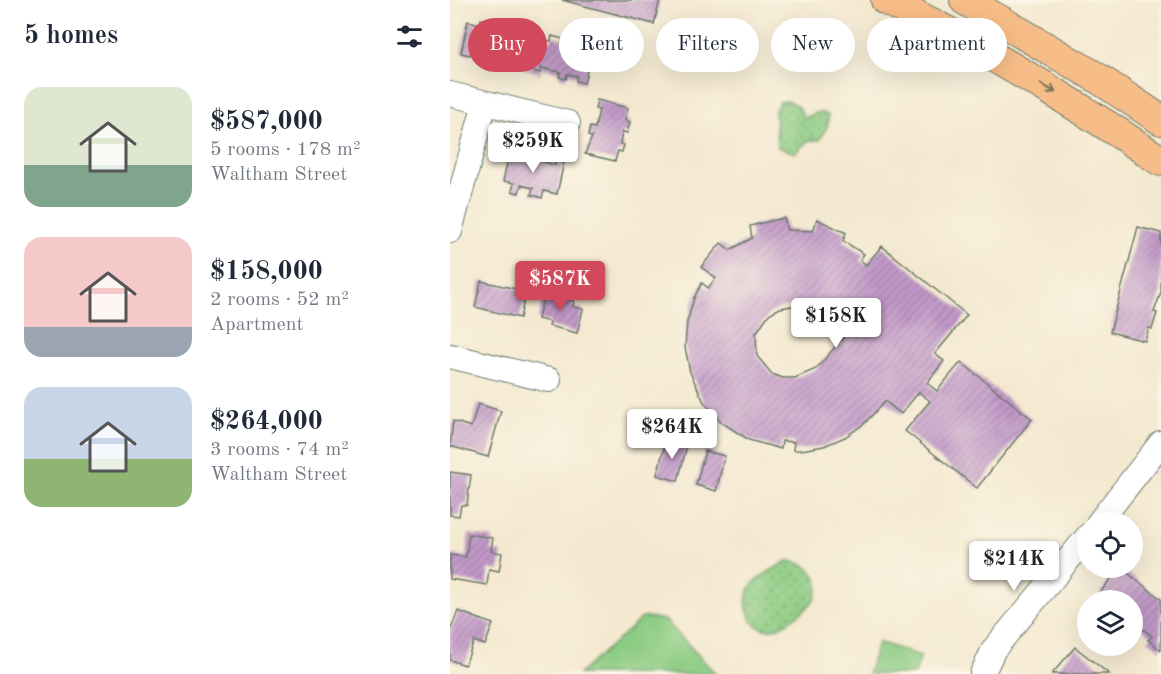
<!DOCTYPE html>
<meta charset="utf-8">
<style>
body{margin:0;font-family:"Old Standard TT",serif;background:#f2f2f3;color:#1f2937;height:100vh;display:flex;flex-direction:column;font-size:22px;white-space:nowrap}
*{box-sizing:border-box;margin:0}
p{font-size:20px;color:#747a83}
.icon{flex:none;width:33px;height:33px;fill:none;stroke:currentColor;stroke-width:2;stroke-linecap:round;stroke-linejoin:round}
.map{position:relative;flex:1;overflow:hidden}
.sheet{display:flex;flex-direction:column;background:#fff;width:450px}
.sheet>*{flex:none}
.hud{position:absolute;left:18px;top:18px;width:570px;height:54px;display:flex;gap:12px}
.tools{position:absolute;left:627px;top:512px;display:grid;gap:12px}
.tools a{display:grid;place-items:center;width:66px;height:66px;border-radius:50%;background:#fff;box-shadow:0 6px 24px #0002;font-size:30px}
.price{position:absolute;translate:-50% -51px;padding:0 14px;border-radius:6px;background:#fff;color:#222;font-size:20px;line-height:39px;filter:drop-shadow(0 2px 3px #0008)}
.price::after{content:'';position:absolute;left:50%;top:36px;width:18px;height:14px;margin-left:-9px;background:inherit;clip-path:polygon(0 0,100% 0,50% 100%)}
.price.active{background:#d1495b;color:#fff}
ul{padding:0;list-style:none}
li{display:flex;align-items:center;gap:18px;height:150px;padding:0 24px}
li span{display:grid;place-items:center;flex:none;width:168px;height:120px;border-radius:18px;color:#555}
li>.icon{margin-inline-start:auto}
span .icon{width:72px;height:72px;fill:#fffc;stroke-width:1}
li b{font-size:26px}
h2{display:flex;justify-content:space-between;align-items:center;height:72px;padding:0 24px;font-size:26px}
.tag{padding:0 21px;border-radius:27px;background:#fff;box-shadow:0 6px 24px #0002;font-size:21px;line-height:54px}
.tag.active{background:#d1495b;color:#fff}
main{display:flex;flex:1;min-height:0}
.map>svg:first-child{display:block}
</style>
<main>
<section class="sheet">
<h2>5 homes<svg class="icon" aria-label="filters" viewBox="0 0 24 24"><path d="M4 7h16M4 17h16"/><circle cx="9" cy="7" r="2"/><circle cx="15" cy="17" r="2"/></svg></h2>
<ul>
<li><span style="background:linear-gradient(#dfe7d0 65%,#7fa58c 0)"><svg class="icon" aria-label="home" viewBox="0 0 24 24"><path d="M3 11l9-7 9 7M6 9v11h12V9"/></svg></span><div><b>$587,000</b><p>5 rooms · 178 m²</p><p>Waltham Street</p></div></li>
<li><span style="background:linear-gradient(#f6c9c9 75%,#9aa5b1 0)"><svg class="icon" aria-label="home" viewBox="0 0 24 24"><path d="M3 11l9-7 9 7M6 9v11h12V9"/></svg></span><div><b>$158,000</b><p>2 rooms · 52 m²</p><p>Apartment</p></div></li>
<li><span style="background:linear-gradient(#c9d6e8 60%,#8fb573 0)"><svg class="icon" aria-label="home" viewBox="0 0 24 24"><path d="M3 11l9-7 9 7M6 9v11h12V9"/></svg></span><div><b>$264,000</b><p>3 rooms · 74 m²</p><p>Waltham Street</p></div></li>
</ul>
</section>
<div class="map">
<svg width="711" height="674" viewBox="0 0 711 674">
<defs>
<pattern id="park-dots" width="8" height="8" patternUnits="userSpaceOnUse" patternTransform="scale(1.5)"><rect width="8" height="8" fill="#8bcb82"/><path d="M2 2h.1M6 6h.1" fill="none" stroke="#71a66b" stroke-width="1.8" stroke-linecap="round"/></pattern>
<pattern id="building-hatch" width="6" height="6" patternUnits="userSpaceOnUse" patternTransform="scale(1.5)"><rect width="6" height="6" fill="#c299c9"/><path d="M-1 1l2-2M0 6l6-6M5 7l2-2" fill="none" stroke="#9d7ea4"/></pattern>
</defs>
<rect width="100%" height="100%" fill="#fcf5e5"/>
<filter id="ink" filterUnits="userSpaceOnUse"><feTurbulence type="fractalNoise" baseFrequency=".0167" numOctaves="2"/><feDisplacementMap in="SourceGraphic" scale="12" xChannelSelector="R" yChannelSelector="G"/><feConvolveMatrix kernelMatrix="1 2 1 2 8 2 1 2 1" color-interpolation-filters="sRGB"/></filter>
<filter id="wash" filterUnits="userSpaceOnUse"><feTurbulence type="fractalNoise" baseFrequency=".008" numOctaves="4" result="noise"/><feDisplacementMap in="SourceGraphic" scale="24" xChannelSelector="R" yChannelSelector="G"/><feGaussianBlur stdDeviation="1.35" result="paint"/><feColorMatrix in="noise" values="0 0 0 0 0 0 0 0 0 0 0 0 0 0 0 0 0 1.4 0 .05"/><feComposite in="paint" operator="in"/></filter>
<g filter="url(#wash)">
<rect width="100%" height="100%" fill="#f4e9d0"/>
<!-- grass -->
<g fill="#8bcb82" stroke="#55845b" stroke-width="1.5">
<path d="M 193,617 L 215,620 L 266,674 L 129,674 Z"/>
<path d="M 428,642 L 471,656 L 465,674 L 418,674 Z"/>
</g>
<!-- park -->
<g fill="url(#park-dots)" stroke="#55845b" stroke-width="1.5">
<path d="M 338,101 L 349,107 L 354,118 L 369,112 L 378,115 L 378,125 L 370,140 L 359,140 L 345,153 L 327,147 L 325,111 L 329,102 Z"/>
<path d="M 337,561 C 357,561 378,580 363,601 C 356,611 337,624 326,628 C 301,637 288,601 302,585 C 310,575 326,568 337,561 Z"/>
</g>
<g id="blocks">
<!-- building -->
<g fill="url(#building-hatch)" fill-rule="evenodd">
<path d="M 112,0 L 210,0 L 204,24 Z"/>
<path d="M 31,19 L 38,21 L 36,26 L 49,29 L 50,24 L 61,26 L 59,31 L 71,34 L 72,29 L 80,31 L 79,36 L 89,39 L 101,41 L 102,36 L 113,39 L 112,44 L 124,47 L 125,42 L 132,44 L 130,49 L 142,51 L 134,83 L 126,81 L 127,76 L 117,74 L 116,79 L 109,77 L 110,72 L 91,68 L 90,73 L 73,69 L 74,64 L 64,61 L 63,66 L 56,64 L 57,59 L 38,55 L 37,59 L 29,57 L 30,52 L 21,50 L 20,55 L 11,53 L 18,21 L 30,24 Z"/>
<path d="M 147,100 L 178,108 L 175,120 L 180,122 L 177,133 L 172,132 L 170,144 L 174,145 L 172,152 L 168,151 L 165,161 L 135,154 L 142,137 L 138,136 L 140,127 L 145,128 L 149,110 L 145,109 Z"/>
<path d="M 60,150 L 67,152 L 66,156 L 77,158 L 78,154 L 87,156 L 86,160 L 105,165 L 106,160 L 114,162 L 107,194 L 94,191 L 92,198 L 86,196 L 81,195 L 83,188 L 71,185 L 69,193 L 62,191 L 64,183 L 53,181 Z"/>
<path d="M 334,218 L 337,230 L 363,231 L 367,219 L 396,233 L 393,241 L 414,254 L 410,260 L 416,265 L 432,246 L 517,315 L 485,354 L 494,361 L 477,383 L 487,391 L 511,362 L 582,419 L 527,488 L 455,431 L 480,401 L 469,392 L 451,414 L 435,401 L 414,424 L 395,437 L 374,446 L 351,450 L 343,450 L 344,442 L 332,441 L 331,449 L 299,440 L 271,422 L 254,402 L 240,372 L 235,347 L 237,322 L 244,298 L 252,283 L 258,288 L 266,278 L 251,267 L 271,243 L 280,250 L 302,238 L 300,226 ZM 342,306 L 354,309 L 394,337 L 366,369 L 345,378 L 333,378 L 322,374 L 307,356 L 306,333 L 319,314 L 330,308 Z"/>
<path d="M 688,227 L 711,233 L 711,292 L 704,312 L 707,313 L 702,329 L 699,328 L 695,341 L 660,332 Z"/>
<path d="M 31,281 L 76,291 L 70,318 L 25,307 Z"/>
<path d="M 95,290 L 124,301 L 123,307 L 133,309 L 127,333 L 99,326 L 100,322 L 88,319 Z"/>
<path d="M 28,404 L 51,411 L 38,457 L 0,446 L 3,421 L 21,427 Z"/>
<path d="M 216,440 L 237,445 L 228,481 L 207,475 Z"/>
<path d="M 255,451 L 275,456 L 266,491 L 246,485 Z"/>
<path d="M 0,472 L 21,475 L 17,505 L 11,505 L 9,516 L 0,515 Z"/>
<path d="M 19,534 L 43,538 L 41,551 L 52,553 L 49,571 L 39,569 L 37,585 L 0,579 L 0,555 L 16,557 Z"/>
<path d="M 670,567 L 711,599 L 711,650 L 698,640 L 702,636 L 682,621 L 682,600 L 657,600 L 649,594 Z"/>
<path d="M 8,611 L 43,624 L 35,645 L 24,641 L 15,665 L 0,660 L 0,631 Z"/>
<path d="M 625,647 L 659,674 L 602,674 Z"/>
</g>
</g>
</g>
<g filter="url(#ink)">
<use href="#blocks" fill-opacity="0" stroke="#6a796b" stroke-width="1.5"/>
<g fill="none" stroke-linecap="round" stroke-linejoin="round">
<!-- minor casing -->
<g stroke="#6a796b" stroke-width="26">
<g id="minor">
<path d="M 0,94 L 118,123"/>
<path d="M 0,231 L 35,103"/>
<path d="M 0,356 L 99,380"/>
<path d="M 649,522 L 711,443"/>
<path d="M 532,674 L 544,649 L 638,536"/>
</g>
</g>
<!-- major casing -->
<g stroke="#6a796b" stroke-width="32">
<g id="major">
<path d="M 436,0 C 532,47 622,101 711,161"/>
<path d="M 515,0 L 646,77 L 711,120"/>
</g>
</g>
<!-- minor -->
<use href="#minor" stroke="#fff" stroke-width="24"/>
<!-- major -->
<use href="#major" stroke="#f7bd88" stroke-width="30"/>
</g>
<!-- one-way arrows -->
<defs><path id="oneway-shaft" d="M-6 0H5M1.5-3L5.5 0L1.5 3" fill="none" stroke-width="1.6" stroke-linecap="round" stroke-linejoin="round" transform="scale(1.5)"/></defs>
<use stroke="#80775a" href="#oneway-shaft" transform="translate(598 88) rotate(30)"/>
</g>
</svg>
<div class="tools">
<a><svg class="icon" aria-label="locate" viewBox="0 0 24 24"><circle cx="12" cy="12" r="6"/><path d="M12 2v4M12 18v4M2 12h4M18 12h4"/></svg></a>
<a><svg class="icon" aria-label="layers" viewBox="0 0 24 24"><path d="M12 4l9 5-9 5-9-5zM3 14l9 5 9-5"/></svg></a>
</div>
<b class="price" style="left:83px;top:174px">$259K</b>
<b class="price active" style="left:110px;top:312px">$587K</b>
<b class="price" style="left:386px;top:349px">$158K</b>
<b class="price" style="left:222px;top:460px">$264K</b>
<b class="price" style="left:564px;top:592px">$214K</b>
<div class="hud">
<a class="tag active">Buy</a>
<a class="tag">Rent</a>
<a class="tag">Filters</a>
<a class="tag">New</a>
<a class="tag">Apartment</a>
</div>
</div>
</main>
